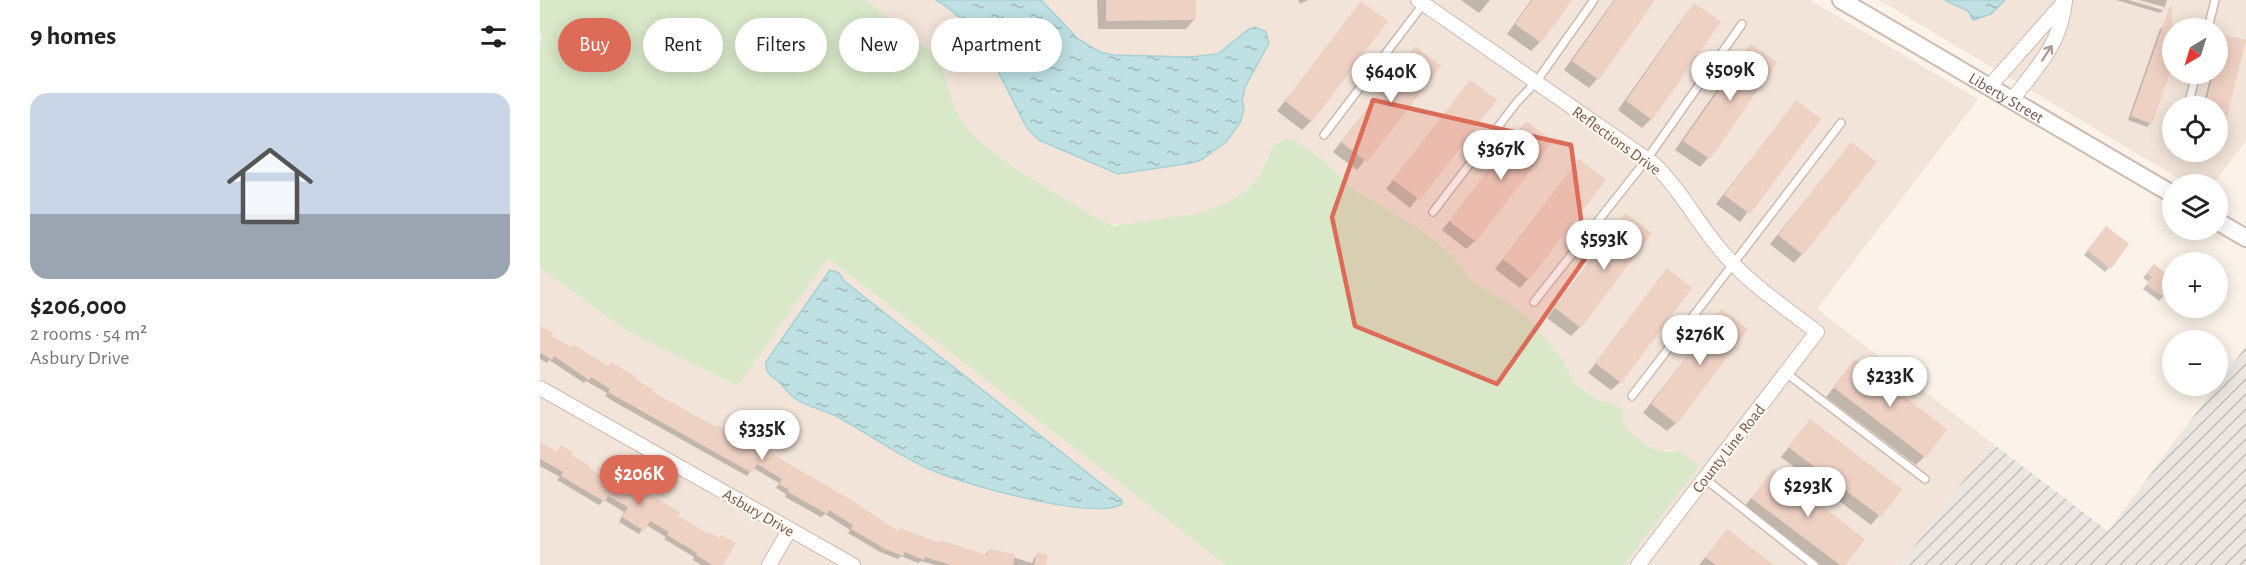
<!DOCTYPE html>
<meta charset="utf-8">
<style>
body{margin:0;font-family:"Alegreya Sans",sans-serif;background:#f2f2f2;color:#222;height:100vh;display:flex;flex-direction:column;font-size:22px;white-space:nowrap}
*{box-sizing:border-box;margin:0}
p{font-size:20px;color:#767676}
.icon{flex:none;width:33px;height:33px;fill:none;stroke:currentColor;stroke-width:2;stroke-linecap:round;stroke-linejoin:round}
.map{position:relative;flex:1;overflow:hidden}
.panel{display:flex;flex-direction:column;background:#fff;width:540px}
.panel>*{flex:none}
.banner{position:absolute;left:18px;top:18px;width:570px;height:54px;display:flex;gap:12px}
.needle{width:39px;rotate:218deg}
.buttons{position:absolute;left:1622px;top:18px;display:grid;gap:12px}
.buttons a{display:grid;place-items:center;width:66px;height:66px;border-radius:50%;background:#fff;box-shadow:0 3px 15px #0003;font-size:30px}
.price{position:absolute;translate:-50% -51px;padding:0 14px;border-radius:21px;background:#fff;color:#222;font-size:20px;line-height:39px;filter:drop-shadow(0 2px 3px #0008)}
.price::after{content:'';position:absolute;left:50%;top:36px;width:18px;height:14px;margin-left:-9px;background:inherit;clip-path:polygon(0 0,100% 0,50% 100%)}
.price.current{background:#dc6b58;color:#fff}
ul{padding:0;list-style:none}
li{display:grid;align-content:center;gap:12px;height:318px;padding:0 30px}
li span{display:grid;place-items:center;height:186px;border-radius:18px;color:#555}
li>.icon{margin-inline-start:auto}
span .icon{width:108px;height:108px;fill:#fffc;stroke-width:1}
li b{font-size:26px}
h2{display:flex;justify-content:space-between;align-items:center;height:72px;padding:0 30px;font-size:26px}
.pill{padding:0 21px;border-radius:27px;background:#fff;box-shadow:0 3px 15px #0003;font-size:21px;line-height:54px}
.pill.current{background:#dc6b58;color:#fff}
main{display:flex;flex:1;min-height:0}
.map>svg:first-child{display:block}
</style>
<main>
<section class="panel">
<h2>9 homes<svg class="icon" aria-label="filters" viewBox="0 0 24 24"><path d="M4 7h16M4 17h16"/><circle cx="9" cy="7" r="2"/><circle cx="15" cy="17" r="2"/></svg></h2>
<ul>
<li><span style="background:linear-gradient(#c9d6e8 65%,#9aa5b1 0)"><svg class="icon" aria-label="home" viewBox="0 0 24 24"><path d="M3 11l9-7 9 7M6 9v11h12V9"/></svg></span><div><b>$206,000</b><p>2 rooms · 54 m²</p><p>Asbury Drive</p></div></li>
</ul>
</section>
<div class="map">
<svg width="1706" height="565" viewBox="0 0 1706 565">
<defs>
<pattern id="industrial-furrows" width="10" height="10" patternUnits="userSpaceOnUse" patternTransform="scale(1.5)"><rect width="10" height="10" fill="#ece6e2"/><path d="M-1 1l2-2M0 10L10 0M9 11l2-2" fill="none" stroke="#c4bdb9"/></pattern>
<pattern id="water-ripples" width="26" height="14" patternUnits="userSpaceOnUse" patternTransform="scale(1.5)"><rect width="26" height="14" fill="#bfe1e4"/><path d="M2 4q2-2 4 0t4 0M15 11q2-2 4 0t4 0" fill="none" stroke="#a0b9bb"/></pattern>
</defs>
<rect width="100%" height="100%" fill="#fbf3e9"/>
<!-- residential -->
<g fill="#f2e4d8" fill-rule="evenodd">
<path d="M 325,0 L 1270,0 L 1438,99 L 1277,309 L 1452,443 L 1360,565 L 1084,565 L 1159,465 L 1132,450 L 1121,451 L 1108,446 L 1088,430 L 1083,423 L 1083,417 L 1072,404 L 1061,401 L 1034,382 L 1019,355 L 990,320 L 971,304 L 941,288 L 931,280 L 910,254 L 895,241 L 872,224 L 814,190 L 783,160 L 755,140 L 727,157 L 719,176 L 705,192 L 691,201 L 662,213 L 583,226 L 566,223 L 470,165 L 442,143 L 426,127 L 415,109 L 401,63 L 391,51 Z"/>
<path d="M 1339,0 L 1706,0 L 1706,141 L 1673,184 L 1648,184 ZM 1632,28 L 1677,28 L 1677,74 L 1632,74 ZM 1632,106 L 1677,106 L 1677,152 L 1632,152 Z"/>
<path d="M 288,258 L 686,565 L 0,565 L 0,268 L 86,330 L 196,386 Z"/>
</g>
<!-- industrial -->
<path fill="url(#industrial-furrows)" d="M 1706,346 L 1706,565 L 1360,565 L 1452,443 L 1568,531 Z"/>
<!-- grass -->
<path fill="#d8e8c8" d="M 0,0 L 325,0 L 391,51 L 401,63 L 415,109 L 426,127 L 442,143 L 470,165 L 552,215 L 574,226 L 661,213 L 691,201 L 705,192 L 719,176 L 734,145 L 746,139 L 755,140 L 783,160 L 814,190 L 872,224 L 895,241 L 910,254 L 931,280 L 941,288 L 971,304 L 990,320 L 1019,355 L 1034,382 L 1045,391 L 1061,401 L 1078,406 L 1083,411 L 1083,423 L 1088,430 L 1108,446 L 1121,451 L 1141,452 L 1159,466 L 1084,565 L 686,565 L 288,258 L 197,386 L 86,330 L 0,268 L 0,44 L 2,36 L 0,34 Z"/>
<!-- water -->
<g fill="url(#water-ripples)" stroke="#a5d1d5" stroke-width="1.5">
<path d="M 396,0 L 501,0 L 538,39 L 560,52 L 573,55 L 650,57 L 678,54 L 709,29 L 715,27 L 726,32 L 729,43 L 705,87 L 702,100 L 704,109 L 700,123 L 687,141 L 661,160 L 651,163 L 578,174 L 499,140 L 487,128 C 462,82 444,27 396,0 Z"/>
<path d="M 1405,0 L 1465,0 L 1451,14 L 1433,20 L 1428,11 Z"/>
<path d="M 290,270 L 299,273 L 304,281 L 582,500 L 582,504 C 553,521 427,485 394,471 C 362,458 329,434 298,417 C 284,410 268,407 256,399 C 249,394 245,388 240,383 C 232,375 225,375 226,362 Z"/>
</g>
<!-- shadow -->
<g fill="#0003">
<path d="M 557,0 L 654,0 L 654,20 L 646,29 L 558,29 Z"/>
<path d="M 758,0 L 768,0 L 760,4 Z"/>
<path d="M 921,0 L 950,0 L 939,13 Z"/>
<path d="M 991,0 L 1030,0 L 1000,42 L 991,51 L 967,34 Z"/>
<path d="M 1074,0 L 1113,0 L 1057,79 L 1049,88 L 1024,70 Z"/>
<path d="M 1576,0 L 1588,0 L 1623,10 L 1620,13 Z"/>
<path d="M 1599,0 L 1627,0 L 1624,9 L 1624,7 Z"/>
<path d="M 822,3 L 771,121 L 762,130 L 737,111 Z"/>
<path d="M 1155,5 L 1111,119 L 1102,128 L 1078,110 L 1146,14 Z"/>
<path d="M 1625,25 L 1635,28 L 1632,28 L 1632,63 L 1611,123 L 1607,127 L 1588,120 L 1620,29 Z"/>
<path d="M 1677,34 L 1704,41 L 1682,131 L 1678,135 L 1677,106 L 1663,106 L 1671,74 L 1677,74 Z"/>
<path d="M 1211,46 L 1235,62 L 1168,158 L 1160,167 L 1135,150 L 1202,54 Z"/>
<path d="M 875,48 L 899,67 L 817,170 L 793,152 Z"/>
<path d="M 930,81 L 955,100 L 870,208 L 846,189 Z"/>
<path d="M 1256,102 L 1279,120 L 1200,222 L 1176,204 Z"/>
<path d="M 986,123 L 935,241 L 926,249 L 902,230 Z"/>
<path d="M 1311,144 L 1262,254 L 1254,263 L 1230,244 Z"/>
<path d="M 1031,170 L 988,279 L 980,288 L 955,269 Z"/>
<path d="M 1078,224 L 1040,327 L 1031,336 L 1007,318 Z"/>
<path d="M 1562,232 L 1569,268 L 1565,272 L 1544,255 Z"/>
<path d="M 1127,270 L 1080,382 L 1071,390 L 1048,373 Z"/>
<path d="M 1610,270 L 1632,280 L 1632,286 L 1619,301 L 1603,289 L 1609,282 L 1603,278 Z"/>
<path d="M 1182,311 L 1136,423 L 1127,431 L 1103,413 Z"/>
<path d="M 0,327 L 9,336 L 68,367 L 71,363 L 111,392 L 213,449 L 220,440 L 228,452 L 357,532 L 445,555 L 449,550 L 492,563 L 494,558 L 498,554 L 504,564 L 507,565 L 395,565 L 381,561 L 378,563 L 361,556 L 358,559 L 340,552 L 308,533 L 310,530 L 285,514 L 281,517 L 245,497 L 246,494 L 236,488 L 239,483 L 213,468 L 207,476 L 78,404 L 65,396 L 67,393 L 46,381 L 44,383 L 9,360 L 7,363 L 0,359 Z"/>
<path d="M 1315,361 L 1384,457 L 1376,465 L 1286,397 Z"/>
<path d="M 1270,421 L 1360,490 L 1331,525 L 1241,457 Z"/>
<path d="M 0,444 L 16,453 L 21,447 L 29,455 L 71,483 L 77,476 L 83,488 L 103,500 L 108,494 L 136,517 L 182,565 L 161,565 L 153,560 L 154,557 L 124,539 L 126,537 L 106,525 L 99,534 L 79,522 L 84,512 L 64,500 L 59,505 L 17,480 L 20,477 L 0,466 Z"/>
<path d="M 1233,471 L 1304,565 L 1280,565 L 1204,507 Z"/>
<path d="M 1187,531 L 1232,565 L 1159,565 Z"/>
</g>
<!-- building -->
<g fill="#efd1c3">
<path d="M 566,0 L 656,0 L 656,20 L 566,21 Z"/>
<path d="M 992,0 L 1032,0 L 1001,43 L 975,24 Z"/>
<path d="M 1075,0 L 1115,0 L 1059,80 L 1032,61 Z"/>
<path d="M 821,1 L 848,21 L 772,122 L 745,101 Z"/>
<path d="M 1154,3 L 1181,22 L 1112,120 L 1086,101 Z"/>
<path d="M 1630,6 L 1632,6 L 1632,67 L 1612,124 L 1591,116 Z"/>
<path d="M 1677,33 L 1706,40 L 1681,141 L 1677,141 L 1677,106 L 1665,106 L 1673,74 L 1677,74 Z"/>
<path d="M 1211,44 L 1237,62 L 1170,159 L 1143,141 Z"/>
<path d="M 875,46 L 901,66 L 827,162 L 801,142 Z"/>
<path d="M 930,80 L 957,100 L 880,200 L 853,180 Z"/>
<path d="M 1256,100 L 1281,119 L 1210,214 L 1184,195 Z"/>
<path d="M 986,121 L 1013,141 L 936,242 L 909,221 Z"/>
<path d="M 1311,142 L 1337,162 L 1263,255 L 1238,235 Z"/>
<path d="M 1039,159 L 1066,180 L 989,280 L 963,259 Z"/>
<path d="M 1086,213 L 1112,233 L 1041,328 L 1015,308 Z"/>
<path d="M 1566,226 L 1589,244 L 1571,269 L 1547,250 Z"/>
<path d="M 1614,264 L 1632,278 L 1632,288 L 1625,298 L 1606,284 L 1612,277 L 1606,273 Z"/>
<path d="M 1127,268 L 1152,288 L 1081,383 L 1055,363 Z"/>
<path d="M 1182,309 L 1208,329 L 1137,424 L 1111,404 Z"/>
<path d="M 0,326 L 13,333 L 11,336 L 31,347 L 32,344 L 69,366 L 71,362 L 96,377 L 95,379 L 114,390 L 113,392 L 176,427 L 177,425 L 214,448 L 219,439 L 233,447 L 230,451 L 242,460 L 308,498 L 358,531 L 360,528 L 399,543 L 400,540 L 447,555 L 449,549 L 475,554 L 473,565 L 411,565 L 385,557 L 384,560 L 365,552 L 363,556 L 345,549 L 311,529 L 313,525 L 289,510 L 287,514 L 248,492 L 249,490 L 239,484 L 242,479 L 217,464 L 212,473 L 82,400 L 68,392 L 70,389 L 51,377 L 49,380 L 14,356 L 12,360 L 1,353 L 0,355 Z"/>
<path d="M 1315,359 L 1407,429 L 1386,458 L 1293,387 Z"/>
<path d="M 1270,419 L 1362,489 L 1341,517 L 1248,447 Z"/>
<path d="M 0,442 L 17,452 L 21,445 L 33,452 L 31,455 L 50,466 L 49,468 L 72,482 L 76,475 L 89,482 L 85,488 L 104,499 L 108,493 L 140,512 L 138,516 L 168,534 L 169,532 L 179,538 L 181,535 L 196,543 L 183,565 L 172,565 L 156,555 L 157,553 L 127,535 L 129,532 L 110,521 L 104,531 L 82,517 L 88,507 L 68,496 L 65,502 L 21,476 L 23,472 L 0,459 Z"/>
<path d="M 1233,469 L 1325,539 L 1306,565 L 1300,565 L 1211,498 Z"/>
<path d="M 1187,529 L 1234,565 L 1176,565 L 1165,557 Z"/>
<path d="M 497,552 L 508,555 L 506,565 L 494,565 Z"/>
</g>
<g fill="none" stroke-linecap="round" stroke-linejoin="round">
<!-- service casing -->
<g stroke="#cdbab0" stroke-width="10">
<g id="service">
<path d="M 1668,28 L 1675,0"/>
<path d="M 1648,106 L 1656,74"/>
<path d="M 784,135 L 884,3"/>
<path d="M 893,212 L 977,102 L 996,82 L 1054,0"/>
<path d="M 994,302 L 1107,159 L 1202,24"/>
<path d="M 1246,373 L 1385,479"/>
<path d="M 1092,396 L 1301,123"/>
<path d="M 1164,478 L 1274,565"/>
</g>
</g>
<!-- minor casing -->
<g stroke="#cdbab0" stroke-width="16">
<g id="minor">
<path d="M 878,0 L 1114,164 C 1142,191 1159,226 1185,255 C 1211,285 1246,308 1277,332 L 1098,565"/>
<path d="M 1449,87 L 1525,1 C 1521,44 1497,67 1472,100"/>
<path d="M 0,388 L 313,565"/>
<path d="M 229,565 L 250,529"/>
</g>
</g>
<!-- tertiary casing -->
<g stroke="#cdbab0" stroke-width="20">
<g id="tertiary">
<path id="s1" d="M 1301,0 L 1632,194"/>
<path d="M 1677,221 L 1706,238"/>
</g>
</g>
<!-- service -->
<use href="#service" stroke="#fff" stroke-width="7"/>
<!-- minor -->
<use href="#minor" stroke="#fff" stroke-width="14"/>
<!-- tertiary -->
<use href="#tertiary" stroke="#fff" stroke-width="16"/>
</g>
<!-- one-way arrows -->
<defs><path id="oneway-shaft" d="M-6 0H5M1.5-3L5.5 0L1.5 3" fill="none" stroke-width="1.6" stroke-linecap="round" stroke-linejoin="round" transform="scale(1.5)"/></defs>
<use stroke="#ac9b95" href="#oneway-shaft" transform="translate(1507 53) rotate(-57)"/>
<!-- marked area -->
<path fill="#dc6b58" fill-opacity="0.2" stroke="#dc6b58" stroke-width="4.5" stroke-linejoin="round" d="M 833,100 L 1031,145 L 1046,257 L 957,384 L 815,326 L 792,217 Z"/>
<g text-anchor="middle" stroke-width="4.5" stroke-linejoin="round" paint-order="stroke">
<!-- street labels -->
<g font-size="16" fill="#74594e" stroke="#fef7ef">
<text dy="6" stroke="none"><textPath href="#s1" startOffset="192">Liberty Street</textPath></text>
<text transform="translate(1077 140) rotate(36)" y="6">Reflections Drive</text>
<text transform="translate(1188 448) rotate(-52)" y="6">County Line Road</text>
<text transform="translate(219 512) rotate(30)" y="6">Asbury Drive</text>
</g>
</g>
</svg>
<div class="buttons">
<a><svg class="needle" viewBox="-14 -14 28 28"><path d="M0-13l5 13h-10z" fill="#e53935"/><path d="M0 13l5-13h-10z" fill="#767676"/></svg></a>
<a><svg class="icon" aria-label="locate" viewBox="0 0 24 24"><circle cx="12" cy="12" r="6"/><path d="M12 2v4M12 18v4M2 12h4M18 12h4"/></svg></a>
<a><svg class="icon" aria-label="layers" viewBox="0 0 24 24"><path d="M12 4l9 5-9 5-9-5zM3 14l9 5 9-5"/></svg></a>
<a>+</a>
<a>−</a>
</div>
<b class="price" style="left:1190px;top:102px">$509K</b>
<b class="price" style="left:851px;top:104px">$640K</b>
<b class="price" style="left:961px;top:181px">$367K</b>
<b class="price" style="left:1064px;top:271px">$593K</b>
<b class="price" style="left:1160px;top:366px">$276K</b>
<b class="price" style="left:1350px;top:408px">$233K</b>
<b class="price" style="left:222px;top:461px">$335K</b>
<b class="price current" style="left:99px;top:506px">$206K</b>
<b class="price" style="left:1268px;top:518px">$293K</b>
<div class="banner">
<a class="pill current">Buy</a>
<a class="pill">Rent</a>
<a class="pill">Filters</a>
<a class="pill">New</a>
<a class="pill">Apartment</a>
</div>
</div>
</main>
